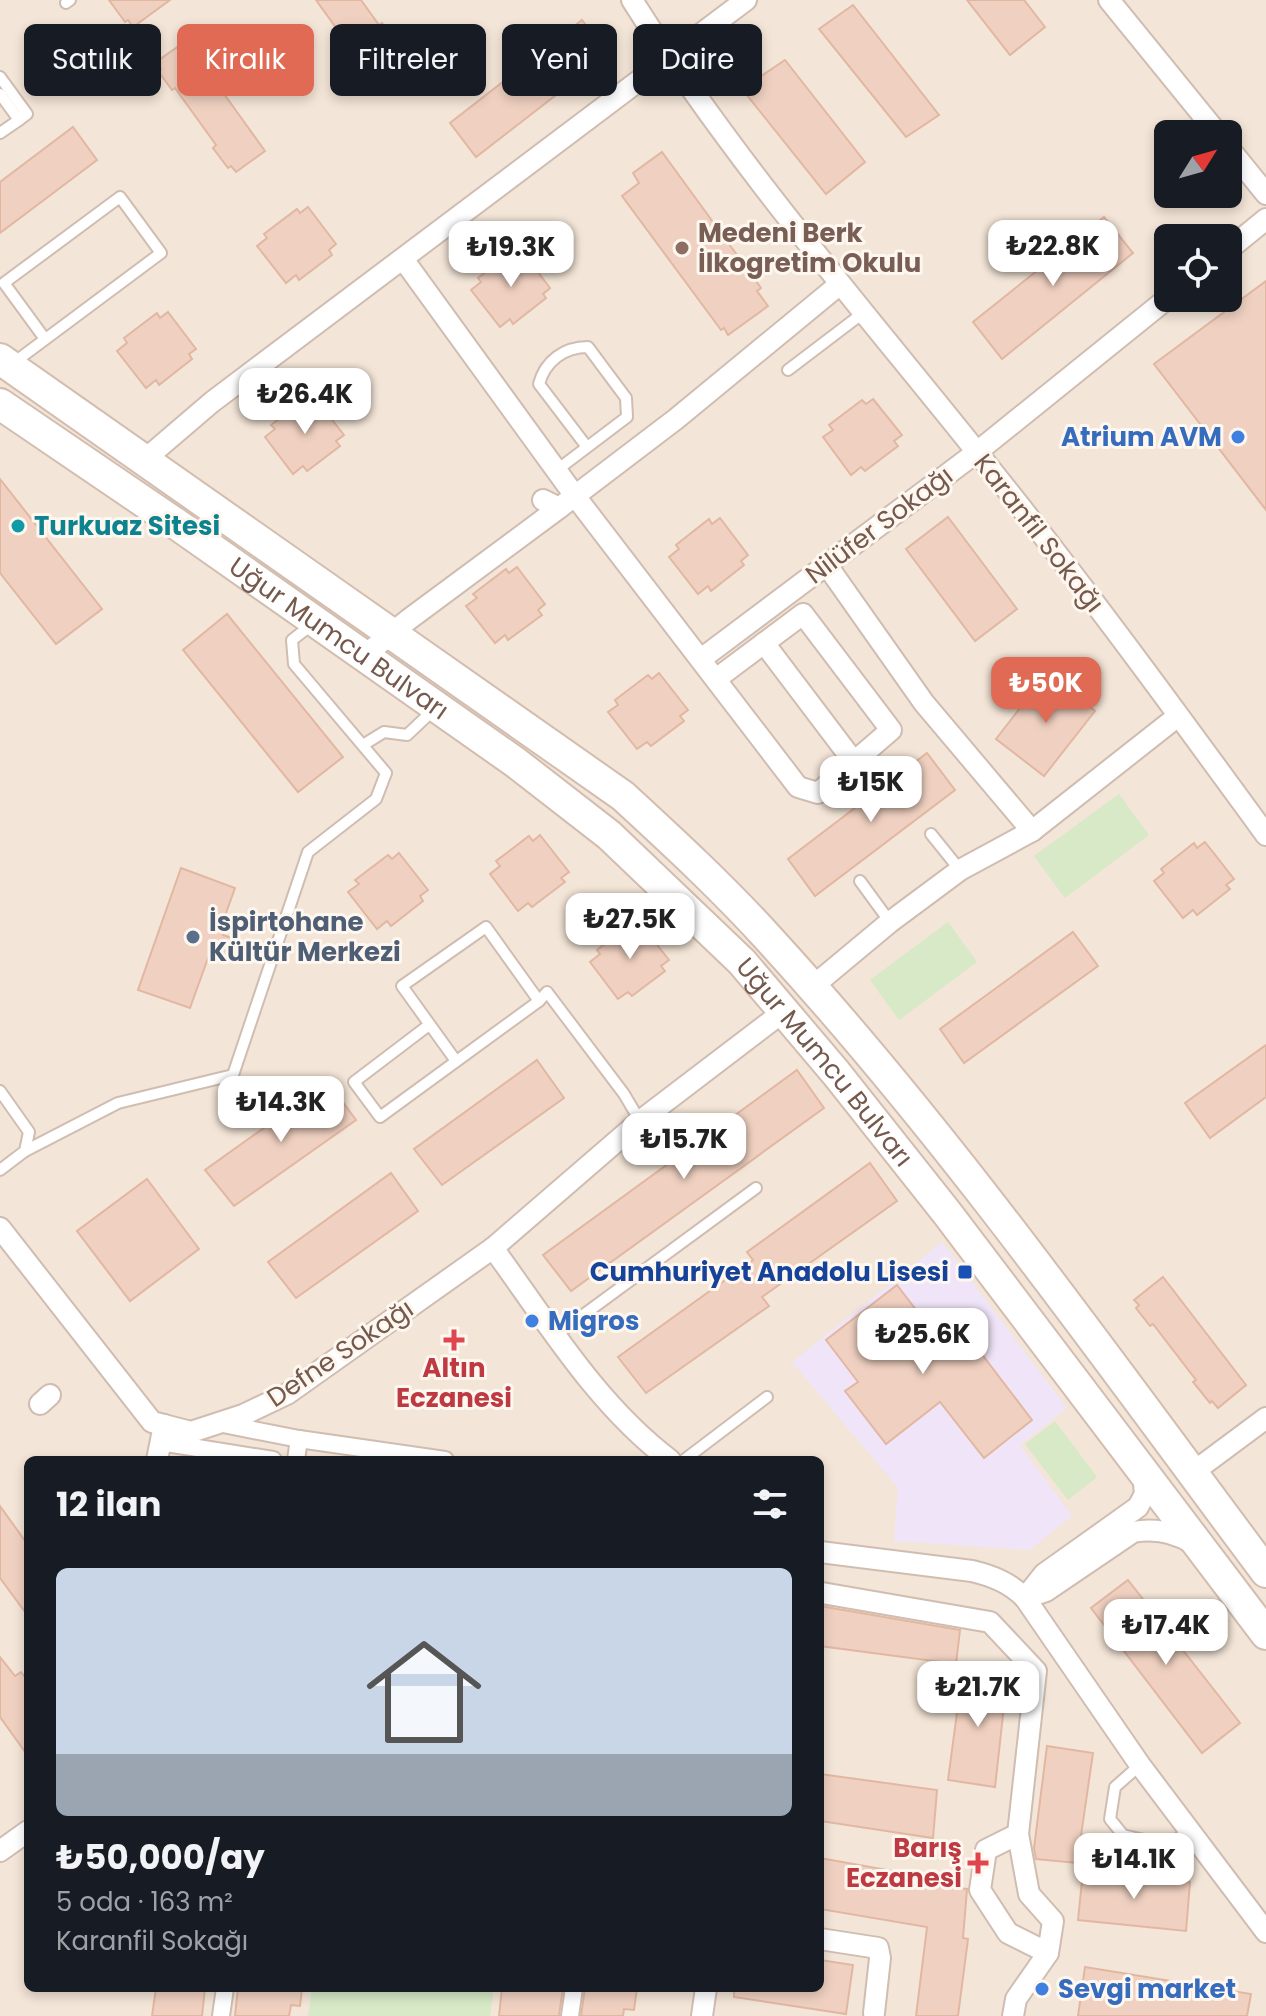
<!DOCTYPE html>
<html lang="tr">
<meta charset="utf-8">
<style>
body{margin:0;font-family:Poppins,sans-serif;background:#242831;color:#f1f3f6;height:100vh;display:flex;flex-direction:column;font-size:30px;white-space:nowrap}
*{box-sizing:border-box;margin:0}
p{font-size:26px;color:#9ea1a6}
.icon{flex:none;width:44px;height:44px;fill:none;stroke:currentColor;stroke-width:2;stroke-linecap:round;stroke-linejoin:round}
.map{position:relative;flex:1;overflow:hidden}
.details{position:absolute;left:24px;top:1456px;width:800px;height:536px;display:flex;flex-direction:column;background:#171b24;border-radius:12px;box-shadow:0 4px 12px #0003}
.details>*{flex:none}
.banner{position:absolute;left:24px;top:24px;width:800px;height:72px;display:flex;gap:16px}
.needle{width:52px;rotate:53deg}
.controls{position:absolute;left:1154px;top:120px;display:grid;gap:16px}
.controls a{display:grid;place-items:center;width:88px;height:88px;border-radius:12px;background:#171b24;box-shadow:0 4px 12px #0003;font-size:40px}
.price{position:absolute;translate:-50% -68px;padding:0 18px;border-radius:16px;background:#fff;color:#222;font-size:26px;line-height:52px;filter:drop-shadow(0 2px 4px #0008)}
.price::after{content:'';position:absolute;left:50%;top:48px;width:24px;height:18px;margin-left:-12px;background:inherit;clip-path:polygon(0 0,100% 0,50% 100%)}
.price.active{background:#e06a54;color:#fff}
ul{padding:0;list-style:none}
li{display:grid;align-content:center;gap:16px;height:424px;padding:0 32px}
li+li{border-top:2px solid #363941}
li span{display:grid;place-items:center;height:248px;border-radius:12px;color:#555}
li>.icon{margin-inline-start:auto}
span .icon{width:144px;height:144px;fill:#fffc;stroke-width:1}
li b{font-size:34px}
h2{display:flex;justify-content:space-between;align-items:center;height:96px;padding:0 32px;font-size:34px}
.tag{padding:0 28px;border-radius:12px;background:#171b24;box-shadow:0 4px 12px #0003;font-size:28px;line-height:72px}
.tag.active{background:#e06a54;color:#fff}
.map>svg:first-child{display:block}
</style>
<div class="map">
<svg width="1266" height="2016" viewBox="0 0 1266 2016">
<rect width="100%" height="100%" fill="#fcf3e9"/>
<!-- residential -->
<path fill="#f3e5d7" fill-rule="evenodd" d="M 0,0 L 1266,0 L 1266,2016 L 0,2016 ZM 1168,134 L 1228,134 L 1228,194 L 1168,194 ZM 1168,238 L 1228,238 L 1228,298 L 1168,298 ZM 28,1460 L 820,1460 L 820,1988 L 28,1988 Z"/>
<!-- education -->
<path fill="#f0e5f8" d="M 942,1242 L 1067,1408 L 1020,1445 L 1072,1516 L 1029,1550 L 894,1541 L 898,1488 L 792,1362 Z"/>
<!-- green -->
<g fill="#d7e9c7">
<path d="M 1119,794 L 1149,835 L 1065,898 L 1034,856 Z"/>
<path d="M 948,922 L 977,962 L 899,1020 L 870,980 Z"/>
<path d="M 1055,1421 L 1097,1477 L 1068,1500 L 1025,1444 Z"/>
<path d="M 312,1988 L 494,1988 L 490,2016 L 308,2016 Z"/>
</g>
<!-- building -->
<g fill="#f0d1c1" stroke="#e2b7a2" stroke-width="2">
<path d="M 109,0 L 170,0 L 133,27 L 128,20 L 125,22 Z"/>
<path d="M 316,0 L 361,0 L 379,25 L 382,23 L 396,42 L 392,44 L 398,51 L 368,72 Z"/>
<path d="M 967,0 L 1024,0 L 1045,27 L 1010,55 Z"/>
<path d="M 853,5 L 939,115 L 906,137 L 819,29 Z"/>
<path d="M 582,20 L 609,54 L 476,157 L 450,123 Z"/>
<path d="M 186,41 L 265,151 L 236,172 L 231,166 L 228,168 L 213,148 L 216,145 L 175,88 L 172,90 L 158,71 L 161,69 L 156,62 Z"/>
<path d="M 785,60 L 865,162 L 826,194 L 742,89 Z"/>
<path d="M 73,127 L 97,160 L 0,233 L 0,182 Z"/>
<path d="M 662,152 L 761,288 L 757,291 L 768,306 L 728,335 L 724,328 L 721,330 L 622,196 L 639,183 L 633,173 Z"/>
<path d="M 308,207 L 336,244 L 329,250 L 332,255 L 299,280 L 296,275 L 286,283 L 257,246 L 267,238 L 264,234 L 297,209 L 300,213 Z"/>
<path d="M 1104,217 L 1133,253 L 1002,359 L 973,322 Z"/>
<path d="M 522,251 L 550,288 L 543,294 L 546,298 L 513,324 L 510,319 L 500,327 L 471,290 L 481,282 L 478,278 L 511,252 L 514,257 Z"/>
<path d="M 1266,281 L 1266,510 L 1154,364 Z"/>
<path d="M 168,312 L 196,349 L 189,354 L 192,359 L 159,385 L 156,380 L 146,388 L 117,351 L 127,343 L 124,338 L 157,313 L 160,318 Z"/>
<path d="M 315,398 L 344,435 L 336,441 L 340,446 L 307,471 L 303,466 L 293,474 L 265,437 L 275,429 L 271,425 L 305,399 L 308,404 Z"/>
<path d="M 873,399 L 902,435 L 894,441 L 898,446 L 865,471 L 861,467 L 851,475 L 823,437 L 833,430 L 829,425 L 862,400 L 866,404 Z"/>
<path d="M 0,479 L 102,609 L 56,644 L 0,573 Z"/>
<path d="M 948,517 L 1017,609 L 975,641 L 906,549 Z"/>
<path d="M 720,518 L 748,555 L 741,561 L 744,565 L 711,591 L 708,586 L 698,594 L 669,557 L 679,549 L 676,545 L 709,519 L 712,524 Z"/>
<path d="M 517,567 L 545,604 L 538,610 L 542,615 L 508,640 L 505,635 L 495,643 L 466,606 L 477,598 L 473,594 L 506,569 L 509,573 Z"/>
<path d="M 227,614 L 343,757 L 298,792 L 183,650 Z"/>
<path d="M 659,673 L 688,710 L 680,716 L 684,721 L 651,746 L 647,742 L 637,749 L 608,712 L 618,705 L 615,700 L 648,675 L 652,679 Z"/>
<path d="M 1047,673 L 1095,711 L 1044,776 L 996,739 Z"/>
<path d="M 927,753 L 955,790 L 815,896 L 788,859 Z"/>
<path d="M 540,835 L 569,872 L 561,878 L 565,882 L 532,907 L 528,903 L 518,911 L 490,874 L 500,866 L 496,861 L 529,836 L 533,841 Z"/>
<path d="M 1205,842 L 1234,879 L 1226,885 L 1230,889 L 1197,915 L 1193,910 L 1183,918 L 1154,881 L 1164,873 L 1161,869 L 1194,843 L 1197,848 Z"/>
<path d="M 399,853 L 428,890 L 420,896 L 423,901 L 391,926 L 387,921 L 377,929 L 348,892 L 359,884 L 355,880 L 388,855 L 392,859 Z"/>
<path d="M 181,868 L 235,888 L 222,924 L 226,926 L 223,935 L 235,939 L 229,956 L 215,950 L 212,959 L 208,958 L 190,1008 L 138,990 Z"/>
<path d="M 640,923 L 669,960 L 661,966 L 665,971 L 632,996 L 628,992 L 618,999 L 590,962 L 600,954 L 597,950 L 629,925 L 633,929 Z"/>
<path d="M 1073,932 L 1098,966 L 964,1063 L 940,1029 Z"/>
<path d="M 1266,1045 L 1266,1097 L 1210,1138 L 1185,1103 Z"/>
<path d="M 537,1060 L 564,1098 L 442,1185 L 414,1149 Z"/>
<path d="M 797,1070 L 824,1108 L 571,1291 L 543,1255 Z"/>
<path d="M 328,1082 L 356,1120 L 234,1206 L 205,1170 Z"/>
<path d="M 870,1163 L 897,1201 L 762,1297 L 769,1306 L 646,1393 L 618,1357 L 753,1260 L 747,1252 Z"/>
<path d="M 391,1173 L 418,1211 L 296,1298 L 268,1262 Z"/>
<path d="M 147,1179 L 199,1249 L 130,1301 L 77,1231 Z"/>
<path d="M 1163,1277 L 1246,1385 L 1218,1408 L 1212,1401 L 1210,1403 L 1193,1382 L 1196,1380 L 1153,1324 L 1150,1326 L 1136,1308 L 1139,1305 L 1134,1300 Z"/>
<path d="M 897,1285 L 947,1350 L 963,1338 L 967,1344 L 971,1340 L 1032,1420 L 984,1458 L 940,1402 L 886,1444 L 845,1391 L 858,1382 L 826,1340 Z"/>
<path d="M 0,1506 L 28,1545 L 28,1616 L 0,1578 Z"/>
<path d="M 1128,1580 L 1240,1723 L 1202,1753 L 1091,1608 Z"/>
<path d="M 820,1606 L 960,1630 L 956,1664 L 820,1646 Z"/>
<path d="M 0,1657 L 15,1676 L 21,1672 L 28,1681 L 28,1756 L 0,1717 Z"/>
<path d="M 963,1668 L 1007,1679 L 995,1787 L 948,1780 Z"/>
<path d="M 1047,1746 L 1093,1753 L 1077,1863 L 1036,1859 L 1034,1848 Z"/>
<path d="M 820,1774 L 937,1790 L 933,1838 L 820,1821 Z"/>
<path d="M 820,1858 L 926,1877 L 924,1885 L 967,1889 L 963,1938 L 968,1939 L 958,2016 L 916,2016 L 927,1927 L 820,1909 Z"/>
<path d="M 1083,1871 L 1190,1882 L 1186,1931 L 1078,1920 Z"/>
<path d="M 820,1960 L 853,1965 L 846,2014 L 734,1997 L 734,1988 L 820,1988 Z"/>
<path d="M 1085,1967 L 1251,1994 L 1247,2016 L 1078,2016 Z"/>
<path d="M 156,1988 L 205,1988 L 202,2016 L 152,2016 Z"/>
<path d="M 238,1988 L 302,1988 L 300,2006 L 291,2005 L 289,2016 L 235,2016 Z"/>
<path d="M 502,1988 L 563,1988 L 559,2016 L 499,2016 Z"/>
<path d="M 585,1988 L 637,1988 L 634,2010 L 624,2009 L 623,2016 L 581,2016 Z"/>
</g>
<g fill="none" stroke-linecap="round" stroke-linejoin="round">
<!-- service casing -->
<g stroke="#d0bdb1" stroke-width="14">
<g id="service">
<path d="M 66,3 L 70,0"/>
<path d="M 0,77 L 27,114 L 19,120"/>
<path d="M 0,94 L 19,120 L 0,133"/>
<path d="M 12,364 L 161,253 L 120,197 L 4,283 L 45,339"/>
<path d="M 788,370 L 863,313"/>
<path d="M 557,470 L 627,417 L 626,398 L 588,347 C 564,347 545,361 539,384 L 587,447"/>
<path d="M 363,745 L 384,732 L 407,735 L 426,717"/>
<path d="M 931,834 L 960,870"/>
<path d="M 860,881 L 890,922"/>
<path d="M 429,1025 L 354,1082 L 380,1117 L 539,1001"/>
<path d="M 456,1061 L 402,986 L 486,927 L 539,1001 L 547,992 L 624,1094 L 640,1121"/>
<path d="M 0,1091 L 29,1132 L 25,1151 L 0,1170"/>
<path d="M 25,1151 L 118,1103 L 233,1075 L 308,852 L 376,799 L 386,773 L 294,664 L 292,640 L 314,623"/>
<path d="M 556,1335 L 756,1188"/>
<path d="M 684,1460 L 767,1397"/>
<path d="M 1140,1765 L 1115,1787 L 1110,1819 L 1123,1835 L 1169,1846 L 1189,1830"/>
</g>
</g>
<!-- pedestrian casing -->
<g stroke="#d0bdb1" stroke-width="20">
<g id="pedestrian">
<path d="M 218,1423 L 299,1439 L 445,1460"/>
<path d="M 160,1442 L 273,1460"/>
<path d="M 296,1460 L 299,1439"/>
<path d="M 221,2016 L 225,1988"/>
<path d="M 570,2016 L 574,1988"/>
</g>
</g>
<!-- minor casing -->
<g stroke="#d0bdb1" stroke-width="24">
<g id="minor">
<path d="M 632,0 C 745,179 889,339 1019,505 C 1104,613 1185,724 1266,835"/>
<path d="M 1109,0 L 1218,134"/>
<path d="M 1228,147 L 1266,194"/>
<path d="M 1228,250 L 1266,219"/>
<path d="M 403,259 L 575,496 L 798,787 L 818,793 L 891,730 L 803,614 L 716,679"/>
<path d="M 143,461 L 212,402 L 746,0"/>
<path d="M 559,508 L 676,419 L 840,284"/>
<path d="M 826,564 L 924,703 L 1032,831"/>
<path d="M 764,643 L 854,762"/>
<path d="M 364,656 L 408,620 L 559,508 L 543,500"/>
<path d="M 701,659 L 977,452 L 1168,298"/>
<path d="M 812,987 L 890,922 L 960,870 L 1032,831 L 1178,716"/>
<path d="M 0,1228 L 152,1422 L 164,1425"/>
<path d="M 493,1248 C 547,1322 597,1405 670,1460"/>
<path d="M 40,1404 L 50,1395"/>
<path d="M 157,1460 L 164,1425 L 191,1432 L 243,1415 L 287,1394 L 493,1248 L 640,1121 L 783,1012"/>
<path d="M 1192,1473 L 1266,1418"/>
<path d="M 820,1552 L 972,1571 C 993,1576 1010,1583 1025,1598 L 1140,1765 L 1266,1932"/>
<path d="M 822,1593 L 990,1622 L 1036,1671 L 1018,1834 L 1029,1894 L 1053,1921 L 1048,1953 L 1016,1999 L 1013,2016"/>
<path d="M 1025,1598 L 1046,1591 L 1133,1532 C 1155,1528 1175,1532 1194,1544"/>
<path d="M 1025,1598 L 1044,1574 L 1138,1507 L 1145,1494 L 1143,1472"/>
<path d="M 1018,1834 L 986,1850 L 980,1890 L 1008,1933 L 1048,1953"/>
<path d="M 0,1851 L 28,1831"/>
<path d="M 820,1939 L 878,1948 L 880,1958 L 874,2013"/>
<path d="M 702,2016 L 706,1988"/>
</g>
</g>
<!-- secondary casing -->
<g stroke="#d2bdaf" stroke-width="34">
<g id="secondary">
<path d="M 0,359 L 623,796 C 673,842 724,889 770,940 C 951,1138 1106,1358 1266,1572"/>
<path id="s1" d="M 0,404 L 175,523 L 515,762 L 609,835 L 742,962 L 836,1073 L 947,1213 L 1266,1634"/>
</g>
</g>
<!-- service -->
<use href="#service" stroke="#fff" stroke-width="10"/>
<!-- pedestrian -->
<use href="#pedestrian" stroke="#fff" stroke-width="16"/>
<!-- minor -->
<use href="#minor" stroke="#fff" stroke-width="20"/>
<!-- secondary -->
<use href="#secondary" stroke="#fff" stroke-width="30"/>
</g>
<!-- markers -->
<circle fill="#8d6e63" stroke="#fef7ef" stroke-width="3" cx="682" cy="248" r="8"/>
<g fill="#3f7fe0" stroke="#fef7ef" stroke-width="3">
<circle cx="1238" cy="437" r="8"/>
<circle cx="532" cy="1321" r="8"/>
<circle cx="1042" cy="1989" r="8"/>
</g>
<circle fill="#0f9aa8" stroke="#fef7ef" stroke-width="3" cx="18" cy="526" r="8"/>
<circle fill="#5c6f8a" stroke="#fef7ef" stroke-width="3" cx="193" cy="937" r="8"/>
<rect fill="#1a4fb4" stroke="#fef7ef" stroke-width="3" x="957" y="1264" width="16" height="16" rx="4"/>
<g fill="#e0444e" stroke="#fef7ef" stroke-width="3">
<path d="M450 1328h8v8h8v8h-8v8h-8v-8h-8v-8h8z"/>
<path d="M974 1851h8v8h8v8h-8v8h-8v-8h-8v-8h8z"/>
</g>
<g text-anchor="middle" stroke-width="6" stroke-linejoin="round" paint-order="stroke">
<!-- education labels -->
<g font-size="26" font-weight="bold" fill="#785e54" stroke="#fef7ef" text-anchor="start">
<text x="698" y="242">Medeni Berk<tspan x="698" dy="30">İlkogretim Okulu</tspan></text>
</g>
<!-- shop labels -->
<g font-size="26" font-weight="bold" fill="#366cbe" stroke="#fef7ef" text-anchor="start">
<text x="1222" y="446" text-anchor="end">Atrium AVM</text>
<text x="548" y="1330">Migros</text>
<text x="1058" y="1998">Sevgi market</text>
</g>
<!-- street labels -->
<g font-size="26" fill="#75594d" stroke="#fef7ef">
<text transform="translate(879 525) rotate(-37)" y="9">Nilüfer Sokağı</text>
<text transform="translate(1039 533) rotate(52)" y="9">Karanfil Sokağı</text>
<text dy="9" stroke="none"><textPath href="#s1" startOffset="412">Uğur Mumcu Bulvarı</textPath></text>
<text dy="9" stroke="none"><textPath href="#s1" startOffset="1060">Uğur Mumcu Bulvarı</textPath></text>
<text transform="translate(340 1353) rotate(-34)" y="9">Defne Sokağı</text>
</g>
<!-- culture labels -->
<g font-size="26" font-weight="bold" fill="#0d838f" stroke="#fef7ef" text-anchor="start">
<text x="34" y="535">Turkuaz Sitesi</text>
</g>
<!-- service labels -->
<g font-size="26" font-weight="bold" fill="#4e5e75" stroke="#fef7ef" text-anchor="start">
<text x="209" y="931">İspirtohane<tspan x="209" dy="30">Kültür Merkezi</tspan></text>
</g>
<!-- transit labels -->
<g font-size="26" font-weight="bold" fill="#164399" stroke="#fef7ef" text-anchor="end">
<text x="949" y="1281">Cumhuriyet Anadolu Lisesi</text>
</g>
<!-- health labels -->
<g font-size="26" font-weight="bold" fill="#be3a42" stroke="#fef7ef">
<text x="454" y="1377">Altın<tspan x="454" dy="30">Eczanesi</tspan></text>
<text x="962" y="1857" text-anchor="end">Barış<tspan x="962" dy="30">Eczanesi</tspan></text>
</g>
</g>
</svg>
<div class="controls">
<a><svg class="needle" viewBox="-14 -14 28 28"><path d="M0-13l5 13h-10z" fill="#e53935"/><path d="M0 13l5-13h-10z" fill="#9ea1a6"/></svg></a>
<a><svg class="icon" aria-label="locate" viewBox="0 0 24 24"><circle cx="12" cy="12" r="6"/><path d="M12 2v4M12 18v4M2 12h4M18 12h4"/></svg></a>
</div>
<b class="price" style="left:1053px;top:288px">₺22.8K</b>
<b class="price" style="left:511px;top:289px">₺19.3K</b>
<b class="price" style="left:305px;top:436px">₺26.4K</b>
<b class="price active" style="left:1046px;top:725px">₺50K</b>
<b class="price" style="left:871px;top:824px">₺15K</b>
<b class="price" style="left:630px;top:961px">₺27.5K</b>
<b class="price" style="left:281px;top:1144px">₺14.3K</b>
<b class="price" style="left:684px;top:1181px">₺15.7K</b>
<b class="price" style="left:923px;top:1376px">₺25.6K</b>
<b class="price" style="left:1166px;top:1667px">₺17.4K</b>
<b class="price" style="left:978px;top:1729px">₺21.7K</b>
<b class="price" style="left:1134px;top:1901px">₺14.1K</b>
<div class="banner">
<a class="tag">Satılık</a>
<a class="tag active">Kiralık</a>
<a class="tag">Filtreler</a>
<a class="tag">Yeni</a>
<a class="tag">Daire</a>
</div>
<section class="details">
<h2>12 ilan<svg class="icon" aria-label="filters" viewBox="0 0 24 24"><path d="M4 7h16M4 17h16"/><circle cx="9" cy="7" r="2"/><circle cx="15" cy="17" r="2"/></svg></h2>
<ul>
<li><span style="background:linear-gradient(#c9d6e8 75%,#9aa5b1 0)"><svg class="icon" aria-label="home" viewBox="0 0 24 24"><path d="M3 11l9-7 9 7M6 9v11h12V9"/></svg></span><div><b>₺50,000/ay</b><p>5 oda · 163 m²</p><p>Karanfil Sokağı</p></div></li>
</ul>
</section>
</div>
